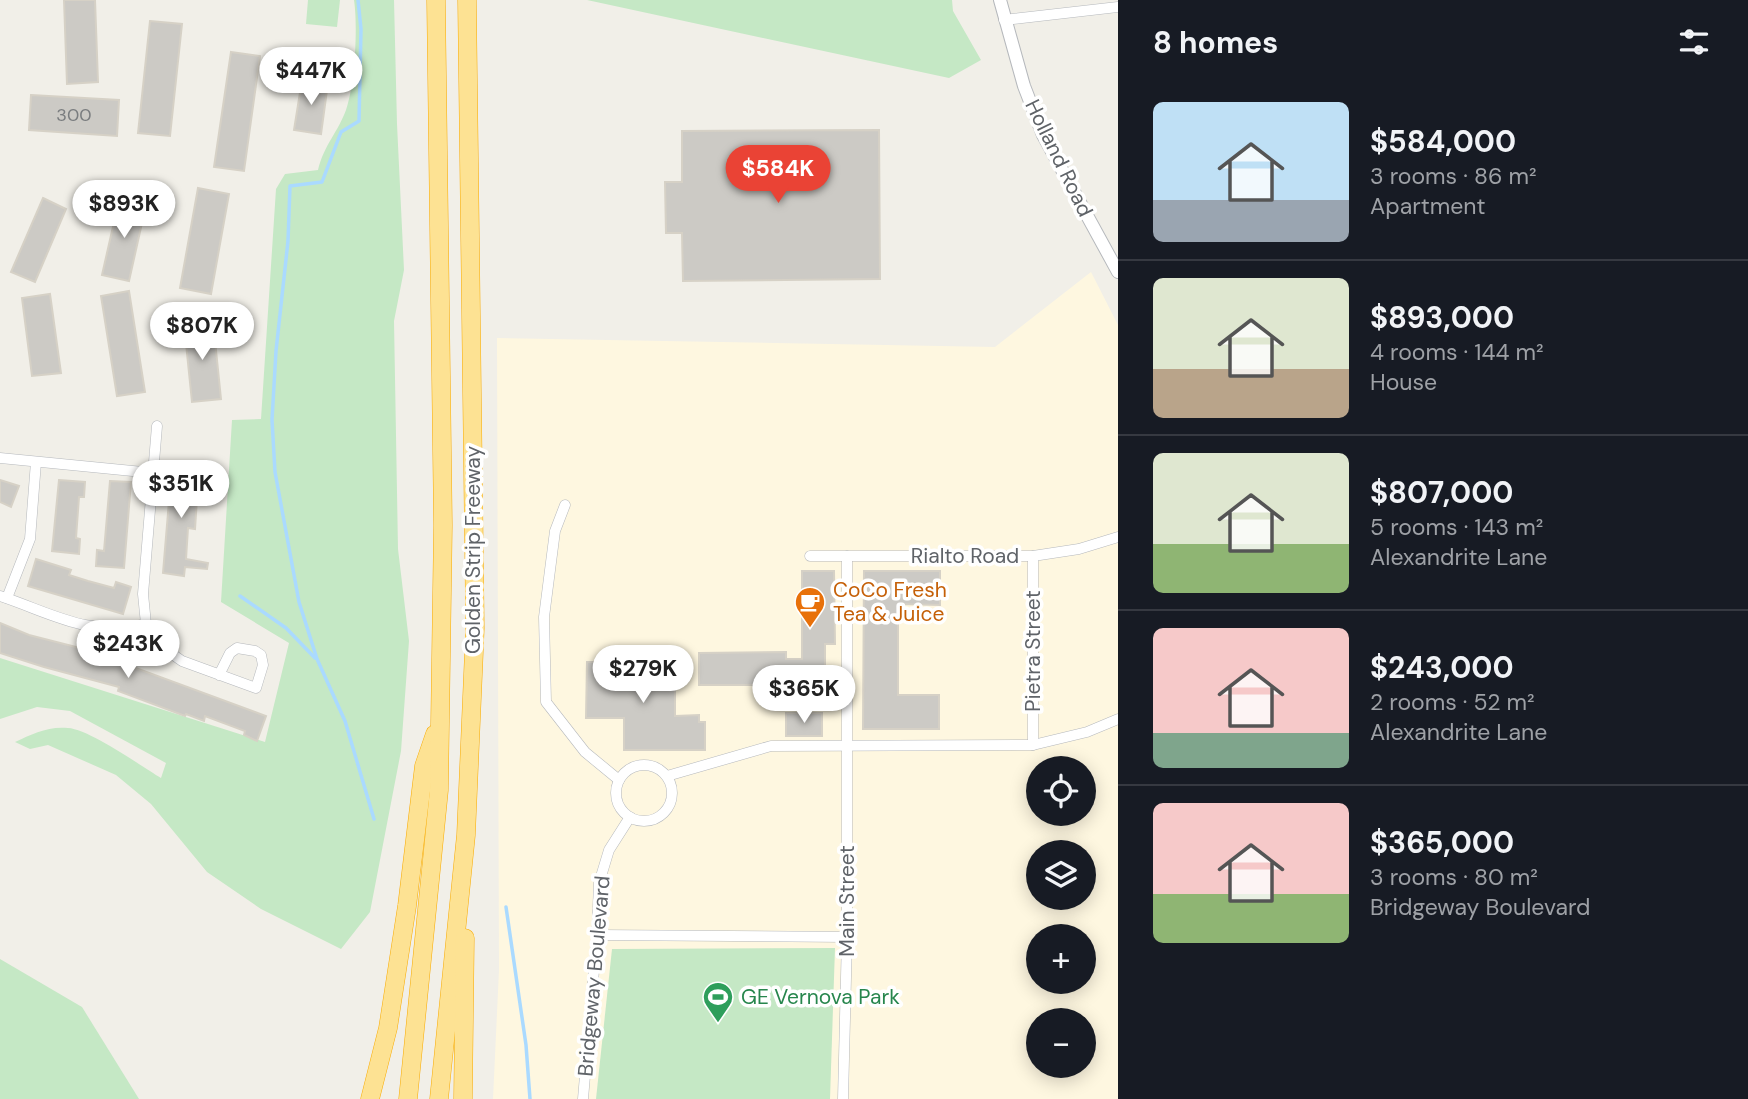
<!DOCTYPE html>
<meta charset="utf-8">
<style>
body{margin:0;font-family:"DM Sans",sans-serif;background:#242831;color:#f1f3f6;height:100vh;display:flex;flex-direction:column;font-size:26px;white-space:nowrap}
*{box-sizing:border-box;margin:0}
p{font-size:23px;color:#9ea1a6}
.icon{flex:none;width:38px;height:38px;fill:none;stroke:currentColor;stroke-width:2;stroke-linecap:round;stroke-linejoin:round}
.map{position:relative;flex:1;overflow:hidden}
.sheet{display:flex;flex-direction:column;background:#171b24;width:630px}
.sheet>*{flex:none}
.buttons{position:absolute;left:1026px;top:756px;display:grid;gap:14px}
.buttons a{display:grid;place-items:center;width:70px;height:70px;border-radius:50%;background:#171b24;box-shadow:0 4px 18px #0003;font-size:35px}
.price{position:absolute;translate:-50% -60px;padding:0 16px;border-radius:24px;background:#fff;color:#222;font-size:23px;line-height:46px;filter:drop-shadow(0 2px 4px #0008)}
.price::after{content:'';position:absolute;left:50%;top:42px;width:21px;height:16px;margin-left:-10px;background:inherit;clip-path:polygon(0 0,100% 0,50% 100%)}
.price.active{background:#ea4335;color:#fff}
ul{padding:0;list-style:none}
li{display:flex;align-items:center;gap:21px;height:175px;padding:0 35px}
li+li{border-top:2px solid #363941}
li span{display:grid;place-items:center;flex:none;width:196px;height:140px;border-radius:10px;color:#555}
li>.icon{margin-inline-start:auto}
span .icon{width:84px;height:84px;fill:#fffc;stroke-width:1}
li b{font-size:30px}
h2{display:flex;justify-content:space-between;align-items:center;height:84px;padding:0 35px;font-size:30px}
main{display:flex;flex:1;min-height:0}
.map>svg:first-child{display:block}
</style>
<main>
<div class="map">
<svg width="1118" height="1099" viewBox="0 0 1118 1099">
<rect width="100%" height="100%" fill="#f1efe8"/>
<!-- commercial -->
<path fill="#fef7e0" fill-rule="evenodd" d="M 1091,272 L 1118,325 L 1118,1099 L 493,1099 L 499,970 L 497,338 L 995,347 ZM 1038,768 L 1083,768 L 1083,814 L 1038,814 ZM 1038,852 L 1083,852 L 1083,898 L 1038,898 ZM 1038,936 L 1083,936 L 1083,982 L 1038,982 ZM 1038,1020 L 1083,1020 L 1083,1066 L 1038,1066 Z"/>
<!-- green -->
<g fill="#c5e8c5">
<path d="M 308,0 L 340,0 L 337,27 L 306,24 Z"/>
<path d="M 354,0 L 394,0 L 397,124 L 404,270 L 394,321 L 398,549 L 409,641 L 401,751 L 370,912 L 341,949 L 261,909 L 207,872 L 151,804 L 116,775 L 48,745 L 30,749 L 15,742 C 32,734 48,726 68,728 C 89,729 141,766 161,778 L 166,763 L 70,711 L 37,707 L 0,719 L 0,658 L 265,742 L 289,643 L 221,602 L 232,420 L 261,419 L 276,189 L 285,174 L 318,170 C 324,145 338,132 346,110 C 355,85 358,26 354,0 Z"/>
<path d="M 587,0 L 952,0 L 953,11 L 981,60 L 949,78 Z"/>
<path d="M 835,948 L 830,1099 L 596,1099 L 612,949 Z"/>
<path d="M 0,959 L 82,1007 L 139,1099 L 0,1099 Z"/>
</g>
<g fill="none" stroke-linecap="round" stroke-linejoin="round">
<!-- stream -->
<g stroke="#aadaff" stroke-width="3.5">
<path d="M 358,0 L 361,29 L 359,121 L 341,132 L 322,182 L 290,186 L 288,241 L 276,351 L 272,420 L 275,472 L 299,602 L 317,659 L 345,721 L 374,819"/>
<path d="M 240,596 L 286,628 L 315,658"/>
<path d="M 506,907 L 526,1045 L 530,1099"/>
</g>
</g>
<!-- building -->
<g fill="#cccac5" stroke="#d6d1c6" stroke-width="2">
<path d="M 64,0 L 95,0 L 98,82 L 67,84 Z"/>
<path d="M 150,21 L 182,24 L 170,136 L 138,133 Z"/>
<path d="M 231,52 L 260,56 L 244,171 L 214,167 Z"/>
<path d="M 302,80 L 328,83 L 321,134 L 294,130 Z"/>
<path d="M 31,95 L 119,100 L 117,136 L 29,130 Z"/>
<path d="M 879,130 L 880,279 L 683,281 L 682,233 L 666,233 L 665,182 L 682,182 L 682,131 Z"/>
<path d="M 198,188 L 229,194 L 211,294 L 180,288 Z"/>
<path d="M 43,198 L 66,209 L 35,282 L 11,272 Z"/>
<path d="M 119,200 L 146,205 L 129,281 L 102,275 Z"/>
<path d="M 129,291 L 145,392 L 117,396 L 101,296 Z"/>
<path d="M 50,294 L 61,373 L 32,376 L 22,298 Z"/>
<path d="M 213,321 L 221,399 L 192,402 L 184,324 Z"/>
<path d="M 172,465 L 199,468 L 195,529 L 188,528 L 186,559 L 208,563 L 207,569 L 185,567 L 184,576 L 163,573 Z"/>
<path d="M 0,480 L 19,486 L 11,507 L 0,502 Z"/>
<path d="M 59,480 L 85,482 L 84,497 L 79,497 L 76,538 L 80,539 L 79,554 L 52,551 Z"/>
<path d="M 110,481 L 131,482 L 124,568 L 96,566 L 97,550 L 104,551 Z"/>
<path d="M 36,559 L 71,570 L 69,575 L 88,581 L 114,588 L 116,582 L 131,587 L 123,614 L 28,586 Z"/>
<path d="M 802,571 L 834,571 L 835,644 L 825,644 L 825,696 L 784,697 L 784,685 L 699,685 L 699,653 L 786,652 L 786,659 L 802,659 Z"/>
<path d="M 864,571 L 940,571 L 940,605 L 898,604 L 898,695 L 939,695 L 939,729 L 863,729 Z"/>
<path d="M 0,623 L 29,635 L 115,657 L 114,660 L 266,716 L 257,741 L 244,735 L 245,731 L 205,716 L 204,721 L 186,714 L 185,716 L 118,691 L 119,687 L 44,667 L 0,653 Z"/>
<path d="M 587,662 L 675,662 L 675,716 L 699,715 L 699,722 L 705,722 L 705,750 L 624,750 L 624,718 L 586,718 Z"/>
<rect x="786" y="713" width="36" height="23"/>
</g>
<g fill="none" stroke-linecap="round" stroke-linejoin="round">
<!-- minor casing -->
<g stroke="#b5b8bc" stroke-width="11">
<g id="minor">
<path d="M 1004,20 L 1118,7"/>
<path d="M 157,426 L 143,594 L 146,624 L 155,639 L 165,649 L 182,661 L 256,688 L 263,665 L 261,655 L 255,651 L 237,648 L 230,653 L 219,675"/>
<path d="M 0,458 L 153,473"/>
<path d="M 565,505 L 555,531 L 544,617 L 546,702 L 585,752 L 619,780"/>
<path d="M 810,556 L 1033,556 L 1079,549 L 1118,537"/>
<path d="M 0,596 C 54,614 87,637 146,624"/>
<path d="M 7,598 L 30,539 L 36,462"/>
<path d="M 1033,745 L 1033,556"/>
<circle cx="644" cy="793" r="28"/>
<path d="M 667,776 L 771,746 L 1033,745 L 1087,732 L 1118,719"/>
<path d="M 597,935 L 847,937"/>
<path d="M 583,1099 L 597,935 L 599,883 L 609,850 L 630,817"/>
<path d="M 843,1099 L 847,937 L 847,556"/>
</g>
</g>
<!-- tertiary casing -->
<g stroke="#b5b8bc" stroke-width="14">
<path id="tertiary" d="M 1000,0 L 1024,86 L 1043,135 L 1118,272"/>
</g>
<!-- motorway casing -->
<g stroke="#f9ab00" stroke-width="19">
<g id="motorway">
<path d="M 370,1099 L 388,1028 L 407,906 L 424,766 L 435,734"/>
<path d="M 408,1099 L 439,790 L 443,525 L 436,0"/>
<path d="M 439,1099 L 466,835 L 475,628 L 467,0"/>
<path d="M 463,1099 L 465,938"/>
</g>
</g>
<!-- minor -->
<use href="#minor" stroke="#fff" stroke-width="10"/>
<!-- tertiary -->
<use href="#tertiary" stroke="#fff" stroke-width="12"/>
<!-- motorway -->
<use href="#motorway" stroke="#fde293" stroke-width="18"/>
</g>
<!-- icons -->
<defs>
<g id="cafe-pin" transform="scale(1.575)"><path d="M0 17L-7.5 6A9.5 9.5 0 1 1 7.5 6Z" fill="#e8710a" stroke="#fff"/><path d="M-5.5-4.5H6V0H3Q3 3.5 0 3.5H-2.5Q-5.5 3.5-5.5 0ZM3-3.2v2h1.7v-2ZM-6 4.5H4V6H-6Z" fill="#fff"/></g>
<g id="stadium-pin" transform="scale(1.575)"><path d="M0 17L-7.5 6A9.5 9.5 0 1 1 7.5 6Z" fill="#2e9e5b" stroke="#fff"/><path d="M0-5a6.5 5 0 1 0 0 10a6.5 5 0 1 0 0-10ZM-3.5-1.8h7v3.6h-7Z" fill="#fff"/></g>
</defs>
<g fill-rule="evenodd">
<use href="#cafe-pin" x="810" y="602"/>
<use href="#stadium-pin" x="718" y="997"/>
</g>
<g text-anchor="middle" stroke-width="7" stroke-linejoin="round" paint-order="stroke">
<!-- number labels -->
<g font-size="18" fill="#7a7d7f">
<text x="74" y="121">300</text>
</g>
<!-- street labels -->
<g font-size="21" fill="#5f6368" stroke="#fff">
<text transform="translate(1059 158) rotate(64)" y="7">Holland Road</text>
<text transform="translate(473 550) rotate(-90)" y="7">Golden Strip Freeway</text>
<text x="965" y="563">Rialto Road</text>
<text transform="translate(1033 651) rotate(-90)" y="7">Pietra Street</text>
<text transform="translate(847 901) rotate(-90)" y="7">Main Street</text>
<text transform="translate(594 976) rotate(-85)" y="7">Bridgeway Boulevard</text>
</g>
<!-- food labels -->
<g font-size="21" fill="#c56008" stroke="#fff" text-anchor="start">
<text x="833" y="597">CoCo Fresh<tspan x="833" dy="24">Tea &amp; Juice</tspan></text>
</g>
<!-- leisure labels -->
<g font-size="21" fill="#27864d" stroke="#fff" text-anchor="start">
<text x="741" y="1004">GE Vernova Park</text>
</g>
</g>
</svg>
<div class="buttons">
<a><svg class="icon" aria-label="locate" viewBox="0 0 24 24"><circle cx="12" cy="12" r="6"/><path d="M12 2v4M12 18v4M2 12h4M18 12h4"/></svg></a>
<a><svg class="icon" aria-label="layers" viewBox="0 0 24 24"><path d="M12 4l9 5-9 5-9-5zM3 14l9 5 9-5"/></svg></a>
<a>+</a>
<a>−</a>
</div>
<b class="price" style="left:311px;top:107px">$447K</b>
<b class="price active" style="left:778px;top:205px">$584K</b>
<b class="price" style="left:124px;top:240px">$893K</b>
<b class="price" style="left:202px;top:362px">$807K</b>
<b class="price" style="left:181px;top:520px">$351K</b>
<b class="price" style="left:128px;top:680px">$243K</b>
<b class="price" style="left:643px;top:705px">$279K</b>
<b class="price" style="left:804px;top:725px">$365K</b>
</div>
<section class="sheet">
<h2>8 homes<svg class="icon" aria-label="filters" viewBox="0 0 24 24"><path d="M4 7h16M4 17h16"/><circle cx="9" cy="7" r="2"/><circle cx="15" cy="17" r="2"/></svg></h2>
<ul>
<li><span style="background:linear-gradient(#bfe0f5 70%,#9aa5b1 0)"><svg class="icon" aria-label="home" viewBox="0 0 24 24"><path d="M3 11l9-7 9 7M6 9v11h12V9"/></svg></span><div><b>$584,000</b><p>3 rooms · 86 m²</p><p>Apartment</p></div></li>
<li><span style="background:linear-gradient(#dfe7d0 65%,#b9a48a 0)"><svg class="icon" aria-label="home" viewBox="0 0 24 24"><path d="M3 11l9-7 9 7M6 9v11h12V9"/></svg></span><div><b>$893,000</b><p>4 rooms · 144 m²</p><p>House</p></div></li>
<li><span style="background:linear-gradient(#dfe7d0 65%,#8fb573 0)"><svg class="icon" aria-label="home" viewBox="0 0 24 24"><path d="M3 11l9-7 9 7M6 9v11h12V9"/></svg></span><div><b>$807,000</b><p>5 rooms · 143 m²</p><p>Alexandrite Lane</p></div></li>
<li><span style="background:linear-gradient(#f6c9c9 75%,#7fa58c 0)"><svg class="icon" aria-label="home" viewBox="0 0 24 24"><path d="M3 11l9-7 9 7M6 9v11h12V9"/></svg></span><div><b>$243,000</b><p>2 rooms · 52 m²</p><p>Alexandrite Lane</p></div></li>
<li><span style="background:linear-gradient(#f6c9c9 65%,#8fb573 0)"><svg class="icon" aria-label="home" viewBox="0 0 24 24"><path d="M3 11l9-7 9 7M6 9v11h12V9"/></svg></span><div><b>$365,000</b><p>3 rooms · 80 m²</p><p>Bridgeway Boulevard</p></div></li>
</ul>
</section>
</main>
